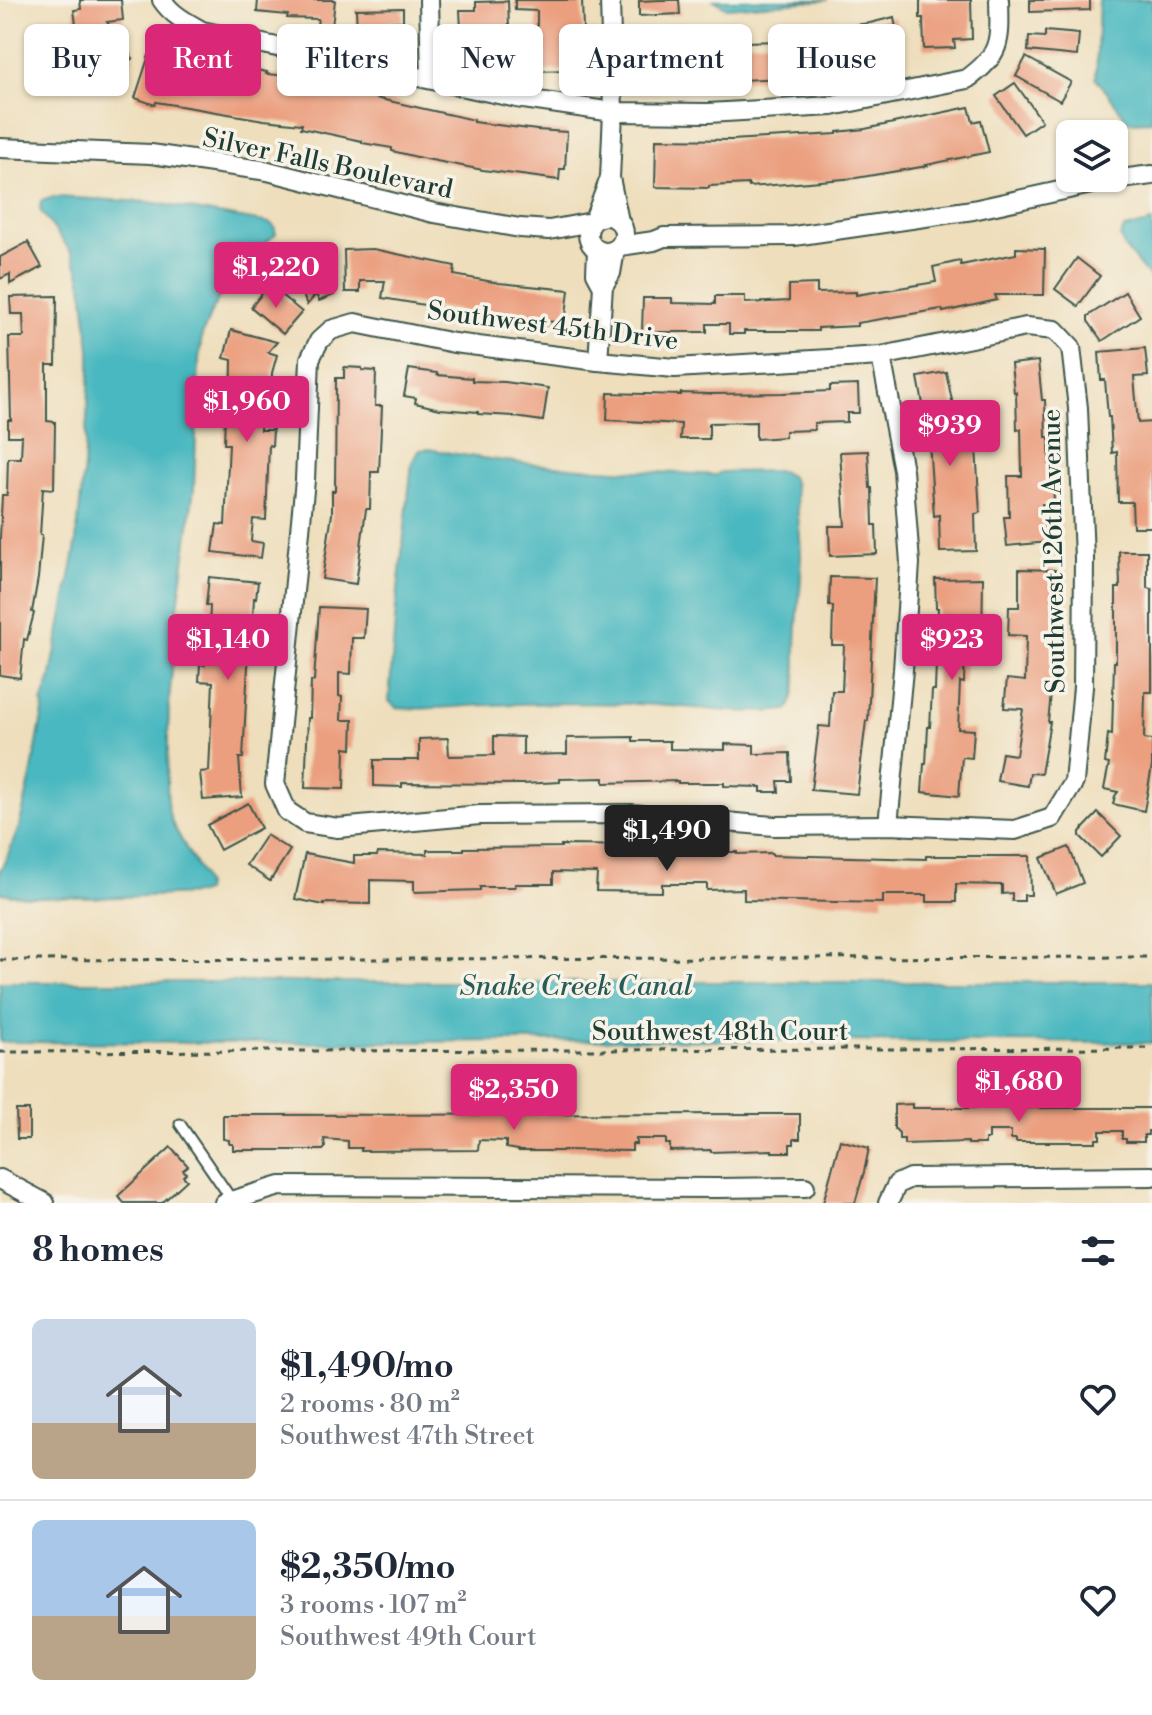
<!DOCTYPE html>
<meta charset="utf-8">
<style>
body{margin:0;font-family:"Libre Bodoni",serif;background:#f6f6f7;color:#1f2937;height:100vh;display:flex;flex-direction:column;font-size:30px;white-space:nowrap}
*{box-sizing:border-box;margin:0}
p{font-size:26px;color:#747a83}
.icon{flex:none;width:44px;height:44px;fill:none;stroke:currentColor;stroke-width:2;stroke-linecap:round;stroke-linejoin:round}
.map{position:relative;height:1203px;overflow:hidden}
.side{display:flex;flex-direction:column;background:#fff;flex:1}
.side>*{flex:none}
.banner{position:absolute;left:24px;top:24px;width:1104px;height:72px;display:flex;gap:16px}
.fabs{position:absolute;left:1056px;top:120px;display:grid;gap:16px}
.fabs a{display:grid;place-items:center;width:72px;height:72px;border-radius:12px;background:#fff;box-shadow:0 2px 6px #0004;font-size:40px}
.price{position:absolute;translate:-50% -68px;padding:0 18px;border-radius:8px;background:#db2777;color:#fff;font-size:26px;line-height:52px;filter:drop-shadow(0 2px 4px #0008)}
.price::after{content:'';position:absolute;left:50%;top:48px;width:24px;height:18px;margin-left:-12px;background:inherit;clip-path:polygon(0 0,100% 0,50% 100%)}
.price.active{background:#222;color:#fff}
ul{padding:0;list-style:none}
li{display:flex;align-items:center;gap:24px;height:200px;padding:0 32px}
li+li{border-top:2px solid #e0e1e3}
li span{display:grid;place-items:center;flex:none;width:224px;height:160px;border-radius:12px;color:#555}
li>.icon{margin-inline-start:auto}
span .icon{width:96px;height:96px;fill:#fffc;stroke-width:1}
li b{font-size:34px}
h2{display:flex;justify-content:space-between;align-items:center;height:96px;padding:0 32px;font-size:34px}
.pill{padding:0 28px;border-radius:12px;background:#fff;box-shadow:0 2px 6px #0004;font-size:28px;line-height:72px}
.pill.active{background:#db2777;color:#fff}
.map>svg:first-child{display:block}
</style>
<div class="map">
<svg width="1152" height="1203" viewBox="0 0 1152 1203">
<rect width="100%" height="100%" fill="#f7f3e8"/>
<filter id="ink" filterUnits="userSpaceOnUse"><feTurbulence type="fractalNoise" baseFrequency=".0125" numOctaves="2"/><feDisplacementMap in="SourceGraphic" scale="16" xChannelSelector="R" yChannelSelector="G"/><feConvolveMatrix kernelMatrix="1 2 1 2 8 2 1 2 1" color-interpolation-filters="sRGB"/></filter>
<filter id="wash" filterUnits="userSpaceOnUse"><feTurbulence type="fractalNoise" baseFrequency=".006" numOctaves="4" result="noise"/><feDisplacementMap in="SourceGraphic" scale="32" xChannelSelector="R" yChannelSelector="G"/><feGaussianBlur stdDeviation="1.8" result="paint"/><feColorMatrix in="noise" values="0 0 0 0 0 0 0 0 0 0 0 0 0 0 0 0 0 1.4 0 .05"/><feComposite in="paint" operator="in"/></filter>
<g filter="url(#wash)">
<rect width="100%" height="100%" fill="#eedebc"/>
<!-- water -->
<g fill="#48b8c0" stroke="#347a7a" stroke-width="2">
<path d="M 714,0 L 828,0 L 727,8 Z"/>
<path d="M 1099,0 L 1152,0 L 1152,121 L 1129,122 L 1096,78 Z"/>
<path d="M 54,197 L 150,202 L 269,223 L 274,226 L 276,234 L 243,262 L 225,286 L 211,313 L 202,335 L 199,359 L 194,489 L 178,607 L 169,701 L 167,781 L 168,809 L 173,825 L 201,874 L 205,885 L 204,892 L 199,894 L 95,898 L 26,897 L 0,893 L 0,871 L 7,857 L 19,827 L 31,776 L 44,706 L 42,703 L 50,680 L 75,551 L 84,466 L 90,371 L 90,349 L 83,288 L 78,269 L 71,252 L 40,210 L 41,201 Z"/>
<path d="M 1152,222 L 1152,281 L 1125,248 L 1120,237 L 1124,229 Z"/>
<path d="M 429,449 C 522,468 620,470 716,475 L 721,472 L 781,471 L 790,476 L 794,482 C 798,512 802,544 801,575 C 800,600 796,625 796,649 C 795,670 800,693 788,710 C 737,716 686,705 635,704 C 587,703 537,703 489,705 C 458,706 428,710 397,708 L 389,701 L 396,608 L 412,462 L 420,450 Z"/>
<path d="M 0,982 L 1152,982 L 1152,1043 L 621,1040 L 269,1043 L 0,1042 Z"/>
</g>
<g id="blocks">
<!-- building -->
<g fill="#eb9f7f">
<path d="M 80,0 L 121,0 L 123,20 L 107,22 L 111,28 L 77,32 L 74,10 L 81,9 Z"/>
<path d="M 258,0 L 335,0 L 332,27 L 317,25 L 318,19 L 287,18 L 288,15 L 257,12 Z"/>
<path d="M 515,0 L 582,0 L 584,61 L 570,61 L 571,70 L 537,71 L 537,11 L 515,10 Z"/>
<path d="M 660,0 L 679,0 L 680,14 L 639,16 L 639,1 Z"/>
<path d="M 920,0 L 971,0 L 972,39 L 954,40 L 955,48 L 924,49 L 923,18 L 920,18 Z"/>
<path d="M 1030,0 L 1090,0 L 1090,10 L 1030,12 Z"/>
<path d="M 508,1 L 510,55 L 478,56 L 477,47 L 462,47 L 460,10 L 476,10 L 476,2 Z"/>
<path d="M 403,8 L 403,21 L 390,22 L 390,30 L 357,31 L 356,9 Z"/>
<path d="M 894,17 L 901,58 L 870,64 L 870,70 L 804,77 L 699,82 L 699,68 L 692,68 L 692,35 L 745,34 L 745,42 L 783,41 L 783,32 L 813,30 L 870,23 Z"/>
<path d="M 1045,31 L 1079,34 L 1077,56 L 1028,51 L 1029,36 L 1045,37 Z"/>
<path d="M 120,41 L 133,58 L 103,80 L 90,63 Z"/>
<path d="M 149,55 L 175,63 L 176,56 L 267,72 L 266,74 L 299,77 L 362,93 L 362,95 L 474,120 L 474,122 L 537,130 L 567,132 L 565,169 L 560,169 L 559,180 L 483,170 L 421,158 L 392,151 L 392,148 L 362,143 L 362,141 L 301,128 L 302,124 L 264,120 L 156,102 L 155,105 L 135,98 Z"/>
<path d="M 1026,57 L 1071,82 L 1060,101 L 1016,76 Z"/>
<path d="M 1015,83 L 1042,121 L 1023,134 L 996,96 Z"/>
<path d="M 969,107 L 973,122 L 981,120 L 989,152 L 926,165 L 927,166 L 856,178 L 749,187 L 748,184 L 709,186 L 709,188 L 655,187 L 656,139 L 731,140 L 837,134 L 837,132 L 865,129 Z"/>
<path d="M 28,242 L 42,267 L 10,284 L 10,274 L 0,279 L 0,257 Z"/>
<path d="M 1016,248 L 1045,249 L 1044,295 L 995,295 L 997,300 L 943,312 L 942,309 L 857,323 L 857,326 L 818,328 L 818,331 L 744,331 L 744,334 L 729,334 L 729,324 L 707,324 L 707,332 L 642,332 L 643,298 L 672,298 L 672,303 L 715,304 L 715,296 L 745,296 L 745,303 L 789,301 L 789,285 L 817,284 L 817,293 L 856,292 L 856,295 L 936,282 L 933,267 L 960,261 L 961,265 L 1016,254 Z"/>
<path d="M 373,249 L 455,266 L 454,275 L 499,283 L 569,290 L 565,323 L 485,315 L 382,298 L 385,281 L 360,281 L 360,292 L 345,292 L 344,250 Z"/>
<path d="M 318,256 L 334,295 L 319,301 L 316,294 L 307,305 L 291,266 Z"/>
<path d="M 1077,258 L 1100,276 L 1078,306 L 1055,289 Z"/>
<path d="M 269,285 L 302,312 L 283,334 L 251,307 Z"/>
<path d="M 1125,292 L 1140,316 L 1102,341 L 1088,321 L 1088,316 Z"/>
<path d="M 57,296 L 56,365 L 47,365 L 47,421 L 55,422 L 54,489 L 43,488 L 40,535 L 42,535 L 38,578 L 32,612 L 34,613 L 27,640 L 24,639 L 20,678 L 0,675 L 0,537 L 2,495 L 7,495 L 8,458 L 21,458 L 22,436 L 8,436 L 8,420 L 11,420 L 9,337 L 24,337 L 23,314 L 11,314 L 10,297 Z"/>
<path d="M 231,330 L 277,342 L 268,352 L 277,355 L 272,373 L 271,408 L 261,408 L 260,430 L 273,430 L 272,446 L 269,445 L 266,520 L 253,519 L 251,541 L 263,543 L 261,558 L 213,552 L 217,524 L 225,525 L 229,444 L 224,444 L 225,415 L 231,415 L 232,360 L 224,358 Z"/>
<path d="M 1145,348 L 1148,376 L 1134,377 L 1138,423 L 1152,422 L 1152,527 L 1133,527 L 1132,502 L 1118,502 L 1117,452 L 1112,453 L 1110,417 L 1108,417 L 1105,380 L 1101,380 L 1099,352 Z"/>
<path d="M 1038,361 L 1042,400 L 1045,400 L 1046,437 L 1049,437 L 1050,475 L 1053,475 L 1054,504 L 1042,504 L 1044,526 L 1057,525 L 1058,541 L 1007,546 L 1004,517 L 1009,517 L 1008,476 L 1022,476 L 1021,429 L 1017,430 L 1016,392 L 1014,392 L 1011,364 Z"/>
<path d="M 344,367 L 362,368 L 362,370 L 376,371 L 375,406 L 382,406 L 379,472 L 371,472 L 370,509 L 366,509 L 356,584 L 322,579 L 332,514 L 332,491 L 335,491 L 336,378 L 344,378 Z"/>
<path d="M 409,369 L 437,373 L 437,375 L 472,378 L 472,381 L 505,382 L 548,388 L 543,421 L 514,417 L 514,416 L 478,414 L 478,412 L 440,409 L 415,403 L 416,398 L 404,396 Z"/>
<path d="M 946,372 L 954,410 L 958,410 L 962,448 L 976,447 L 980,513 L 975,514 L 976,551 L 940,552 L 939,515 L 934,516 L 929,441 L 927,441 L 923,404 L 918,377 Z"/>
<path d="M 858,385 L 859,413 L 847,413 L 847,422 L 814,423 L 814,430 L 785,431 L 785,437 L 756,439 L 756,422 L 709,423 L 709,439 L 680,439 L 681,424 L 607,420 L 608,393 L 681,395 L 681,393 L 709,394 L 783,393 L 830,391 L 830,386 Z"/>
<path d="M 868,451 L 870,488 L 872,488 L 873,525 L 876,525 L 877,554 L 830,556 L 829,526 L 845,526 L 840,452 Z"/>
<path d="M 1119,551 L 1147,551 L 1147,588 L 1152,589 L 1152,692 L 1145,692 L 1144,739 L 1152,740 L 1152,766 L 1144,811 L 1113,804 L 1115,796 L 1118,792 L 1104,789 L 1109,764 L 1105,763 L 1108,734 L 1112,735 L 1114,662 L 1116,662 L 1116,588 L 1120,588 Z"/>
<path d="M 1019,569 L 1055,570 L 1052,684 L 1048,722 L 1050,722 L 1041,774 L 1030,773 L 1028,786 L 997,781 L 1002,753 L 1016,755 L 1023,709 L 1004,708 L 1007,679 L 1025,681 L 1026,636 L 1008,635 L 1009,607 L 1019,607 Z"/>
<path d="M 209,577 L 258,582 L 256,598 L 254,598 L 251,647 L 249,647 L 243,758 L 239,758 L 242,797 L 203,800 L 200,772 L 209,771 L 213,682 L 199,681 L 200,664 L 205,665 L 206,653 L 208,653 L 210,606 L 206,605 Z"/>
<path d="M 830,577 L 875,578 L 868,721 L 866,721 L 857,794 L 811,790 L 819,726 L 830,727 L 832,691 L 842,691 L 844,645 L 832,645 L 833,606 L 829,606 Z"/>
<path d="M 983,578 L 982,646 L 965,646 L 964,683 L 960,682 L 958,729 L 974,730 L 972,758 L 962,757 L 959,796 L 922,792 L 924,764 L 926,764 L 928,727 L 930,727 L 932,690 L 935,690 L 938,608 L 936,608 L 935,579 Z"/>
<path d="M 319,607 L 366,609 L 364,638 L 352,638 L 351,674 L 339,673 L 339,696 L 342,697 L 341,720 L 353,720 L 352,749 L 345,748 L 344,789 L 305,788 L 308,718 L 310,718 L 311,681 L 314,681 Z"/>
<path d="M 494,736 L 523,737 L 523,755 L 567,754 L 567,738 L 633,737 L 633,741 L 670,741 L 670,749 L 725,750 L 725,744 L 754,745 L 754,754 L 790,753 L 791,781 L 778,781 L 779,792 L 761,792 L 761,787 L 724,786 L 724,783 L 678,783 L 678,781 L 604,783 L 604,778 L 560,779 L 560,782 L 522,784 L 402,783 L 402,787 L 374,786 L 374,760 L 419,760 L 419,739 L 448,738 L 449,756 L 494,755 Z"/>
<path d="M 248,803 L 261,828 L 220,850 L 207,825 Z"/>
<path d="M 1098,813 L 1121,836 L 1101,857 L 1080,836 L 1080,832 Z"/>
<path d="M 266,835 L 290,850 L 270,881 L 246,865 Z"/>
<path d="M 561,845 L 662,846 L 662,850 L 700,850 L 700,852 L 737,852 L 737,854 L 772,853 L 772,855 L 926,859 L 926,856 L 1030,856 L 1031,895 L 1024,895 L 1024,901 L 1012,901 L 1012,893 L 1002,894 L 1002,885 L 956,884 L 956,902 L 927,902 L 927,895 L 883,895 L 883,903 L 744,900 L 744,889 L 707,890 L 707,884 L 662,884 L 662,892 L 596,891 L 597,873 L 553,872 L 553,884 L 515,884 L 515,887 L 480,887 L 480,890 L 414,892 L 414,881 L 370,880 L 370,904 L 324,903 L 324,905 L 295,899 L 305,854 L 354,863 L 354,856 L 377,856 L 378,853 L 427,854 L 427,850 L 464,850 L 464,848 L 561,847 Z"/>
<path d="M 1069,847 L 1083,883 L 1056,894 L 1041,858 Z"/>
<path d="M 913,1104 L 913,1108 L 975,1108 L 975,1104 L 993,1104 L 994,1108 L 1152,1108 L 1152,1131 L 1148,1131 L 1148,1135 L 1144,1135 L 1144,1142 L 1126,1142 L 1126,1139 L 1122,1139 L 1122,1131 L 1100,1131 L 1100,1139 L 1096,1139 L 1096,1142 L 1016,1142 L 1016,1139 L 1011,1139 L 1011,1131 L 989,1131 L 989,1139 L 985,1139 L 985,1144 L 968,1144 L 968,1142 L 904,1144 L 904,1139 L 899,1139 L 899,1133 L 894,1128 L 894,1105 Z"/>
<path d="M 16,1110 L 29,1110 L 29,1139 L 17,1139 Z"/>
<path d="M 800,1114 L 800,1139 L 794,1139 L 794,1144 L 790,1144 L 790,1152 L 772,1152 L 772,1150 L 711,1152 L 711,1150 L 670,1151 L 670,1144 L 666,1144 L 666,1139 L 636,1139 L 636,1144 L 632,1144 L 632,1151 L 563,1150 L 563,1151 L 518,1151 L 518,1150 L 506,1148 L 506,1141 L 479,1140 L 478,1150 L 361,1151 L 361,1148 L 348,1148 L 348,1141 L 324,1139 L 325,1148 L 323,1150 L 233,1150 L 233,1144 L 229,1144 L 229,1140 L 223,1139 L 223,1115 Z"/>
<path d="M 840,1140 L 869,1148 L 864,1172 L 855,1203 L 823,1203 Z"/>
<path d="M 171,1147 L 188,1166 L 183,1170 L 186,1173 L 183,1176 L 187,1180 L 162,1203 L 124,1203 L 118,1196 Z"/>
</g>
</g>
</g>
<g filter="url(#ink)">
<use href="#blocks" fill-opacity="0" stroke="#3e5548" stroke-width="2"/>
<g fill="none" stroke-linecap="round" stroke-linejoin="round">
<!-- service casing -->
<g stroke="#3e5548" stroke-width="13">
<path id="service" d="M 180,1124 L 232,1200"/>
</g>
<!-- minor casing -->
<g stroke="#3e5548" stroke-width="22">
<g id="minor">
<path d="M 162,0 C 172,15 186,22 202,31 L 517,98 L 613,112 L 708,113 L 832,106 L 967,79 C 1002,54 1000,40 999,0"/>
<path d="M 429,0 L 431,79"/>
<path d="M 610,0 L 613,112 L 610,178 L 619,221"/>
<path d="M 0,148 L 151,154 L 268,171 L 434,213 L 520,228 L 549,230 L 592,222"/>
<circle cx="606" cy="234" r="18"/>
<path d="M 594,220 L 610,178"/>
<path d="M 620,246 L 654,241 L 664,237 L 794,236 L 973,210 L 1105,181 L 1152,175"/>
<path d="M 597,250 L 596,273 L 603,286"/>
<path d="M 355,323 L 454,343 L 598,361 L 675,368 L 881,356 L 1026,327 L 1055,330 L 1071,347 L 1078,408 L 1084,558 L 1083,687 L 1074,782 L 1052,818 L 1015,830 L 888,825 L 774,826 L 631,814 L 480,815 L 338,828 L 305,823 L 287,811 L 275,784 L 305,480 L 310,359 L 319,341 L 331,330 Z"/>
<path d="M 881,356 L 903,470 L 910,563 L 903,670 L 888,825"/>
<path d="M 598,361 L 603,286 L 611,273 L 615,250"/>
<path d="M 0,1179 L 45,1203"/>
<path d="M 224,1203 L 280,1186 L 717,1188 L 805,1187"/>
<path d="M 888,1203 L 897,1184 L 910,1178 L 1152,1176"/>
</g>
</g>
<!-- path -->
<g stroke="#3e5548" stroke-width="3" stroke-dasharray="6 6" stroke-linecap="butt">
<path d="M 0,960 L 1152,957"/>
<path d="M 0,1052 L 1152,1048"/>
</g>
<!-- service -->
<use href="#service" stroke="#fff" stroke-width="9"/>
<!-- minor -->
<use href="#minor" stroke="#fff" stroke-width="18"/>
</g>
</g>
<g text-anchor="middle" stroke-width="7" stroke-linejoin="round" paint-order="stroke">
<!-- street labels -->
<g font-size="26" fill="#1f3d34" stroke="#f7f3e8">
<text transform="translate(328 163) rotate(12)" y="9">Silver Falls Boulevard</text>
<text transform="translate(553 325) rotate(7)" y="9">Southwest 45th Drive</text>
<text transform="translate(1053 551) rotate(-91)" y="9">Southwest 126th Avenue</text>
<text x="720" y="1040">Southwest 48th Court</text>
</g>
<!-- water labels -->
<g font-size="28" font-style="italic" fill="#295c57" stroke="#f7f3e8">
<text x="576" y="995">Snake Creek Canal</text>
</g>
</g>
</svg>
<div class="fabs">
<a><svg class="icon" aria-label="layers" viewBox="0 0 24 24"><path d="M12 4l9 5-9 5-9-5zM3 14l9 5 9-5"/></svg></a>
</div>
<b class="price" style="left:276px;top:310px">$1,220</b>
<b class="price" style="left:247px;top:444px">$1,960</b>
<b class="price" style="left:950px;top:468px">$939</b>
<b class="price" style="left:228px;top:682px">$1,140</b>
<b class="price" style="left:952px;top:682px">$923</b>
<b class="price active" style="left:667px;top:873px">$1,490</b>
<b class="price" style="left:1019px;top:1124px">$1,680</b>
<b class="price" style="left:514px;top:1132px">$2,350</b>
<div class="banner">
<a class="pill">Buy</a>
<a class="pill active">Rent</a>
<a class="pill">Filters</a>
<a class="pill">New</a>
<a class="pill">Apartment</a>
<a class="pill">House</a>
</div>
</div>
<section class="side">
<h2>8 homes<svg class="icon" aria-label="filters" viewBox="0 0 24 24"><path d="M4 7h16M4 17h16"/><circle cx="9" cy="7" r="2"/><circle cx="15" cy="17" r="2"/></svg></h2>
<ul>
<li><span style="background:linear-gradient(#c9d6e8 65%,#b9a48a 0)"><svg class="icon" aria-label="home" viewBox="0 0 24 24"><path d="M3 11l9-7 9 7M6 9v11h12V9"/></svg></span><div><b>$1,490/mo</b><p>2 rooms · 80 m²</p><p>Southwest 47th Street</p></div><svg class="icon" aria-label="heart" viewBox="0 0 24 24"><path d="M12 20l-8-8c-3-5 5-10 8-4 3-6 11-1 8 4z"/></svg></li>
<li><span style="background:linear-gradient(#a9c7e8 60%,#b9a48a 0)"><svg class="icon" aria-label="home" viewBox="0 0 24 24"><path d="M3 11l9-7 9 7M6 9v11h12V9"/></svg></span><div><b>$2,350/mo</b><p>3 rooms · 107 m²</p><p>Southwest 49th Court</p></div><svg class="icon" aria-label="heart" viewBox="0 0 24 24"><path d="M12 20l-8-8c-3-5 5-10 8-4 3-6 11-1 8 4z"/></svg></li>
</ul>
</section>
